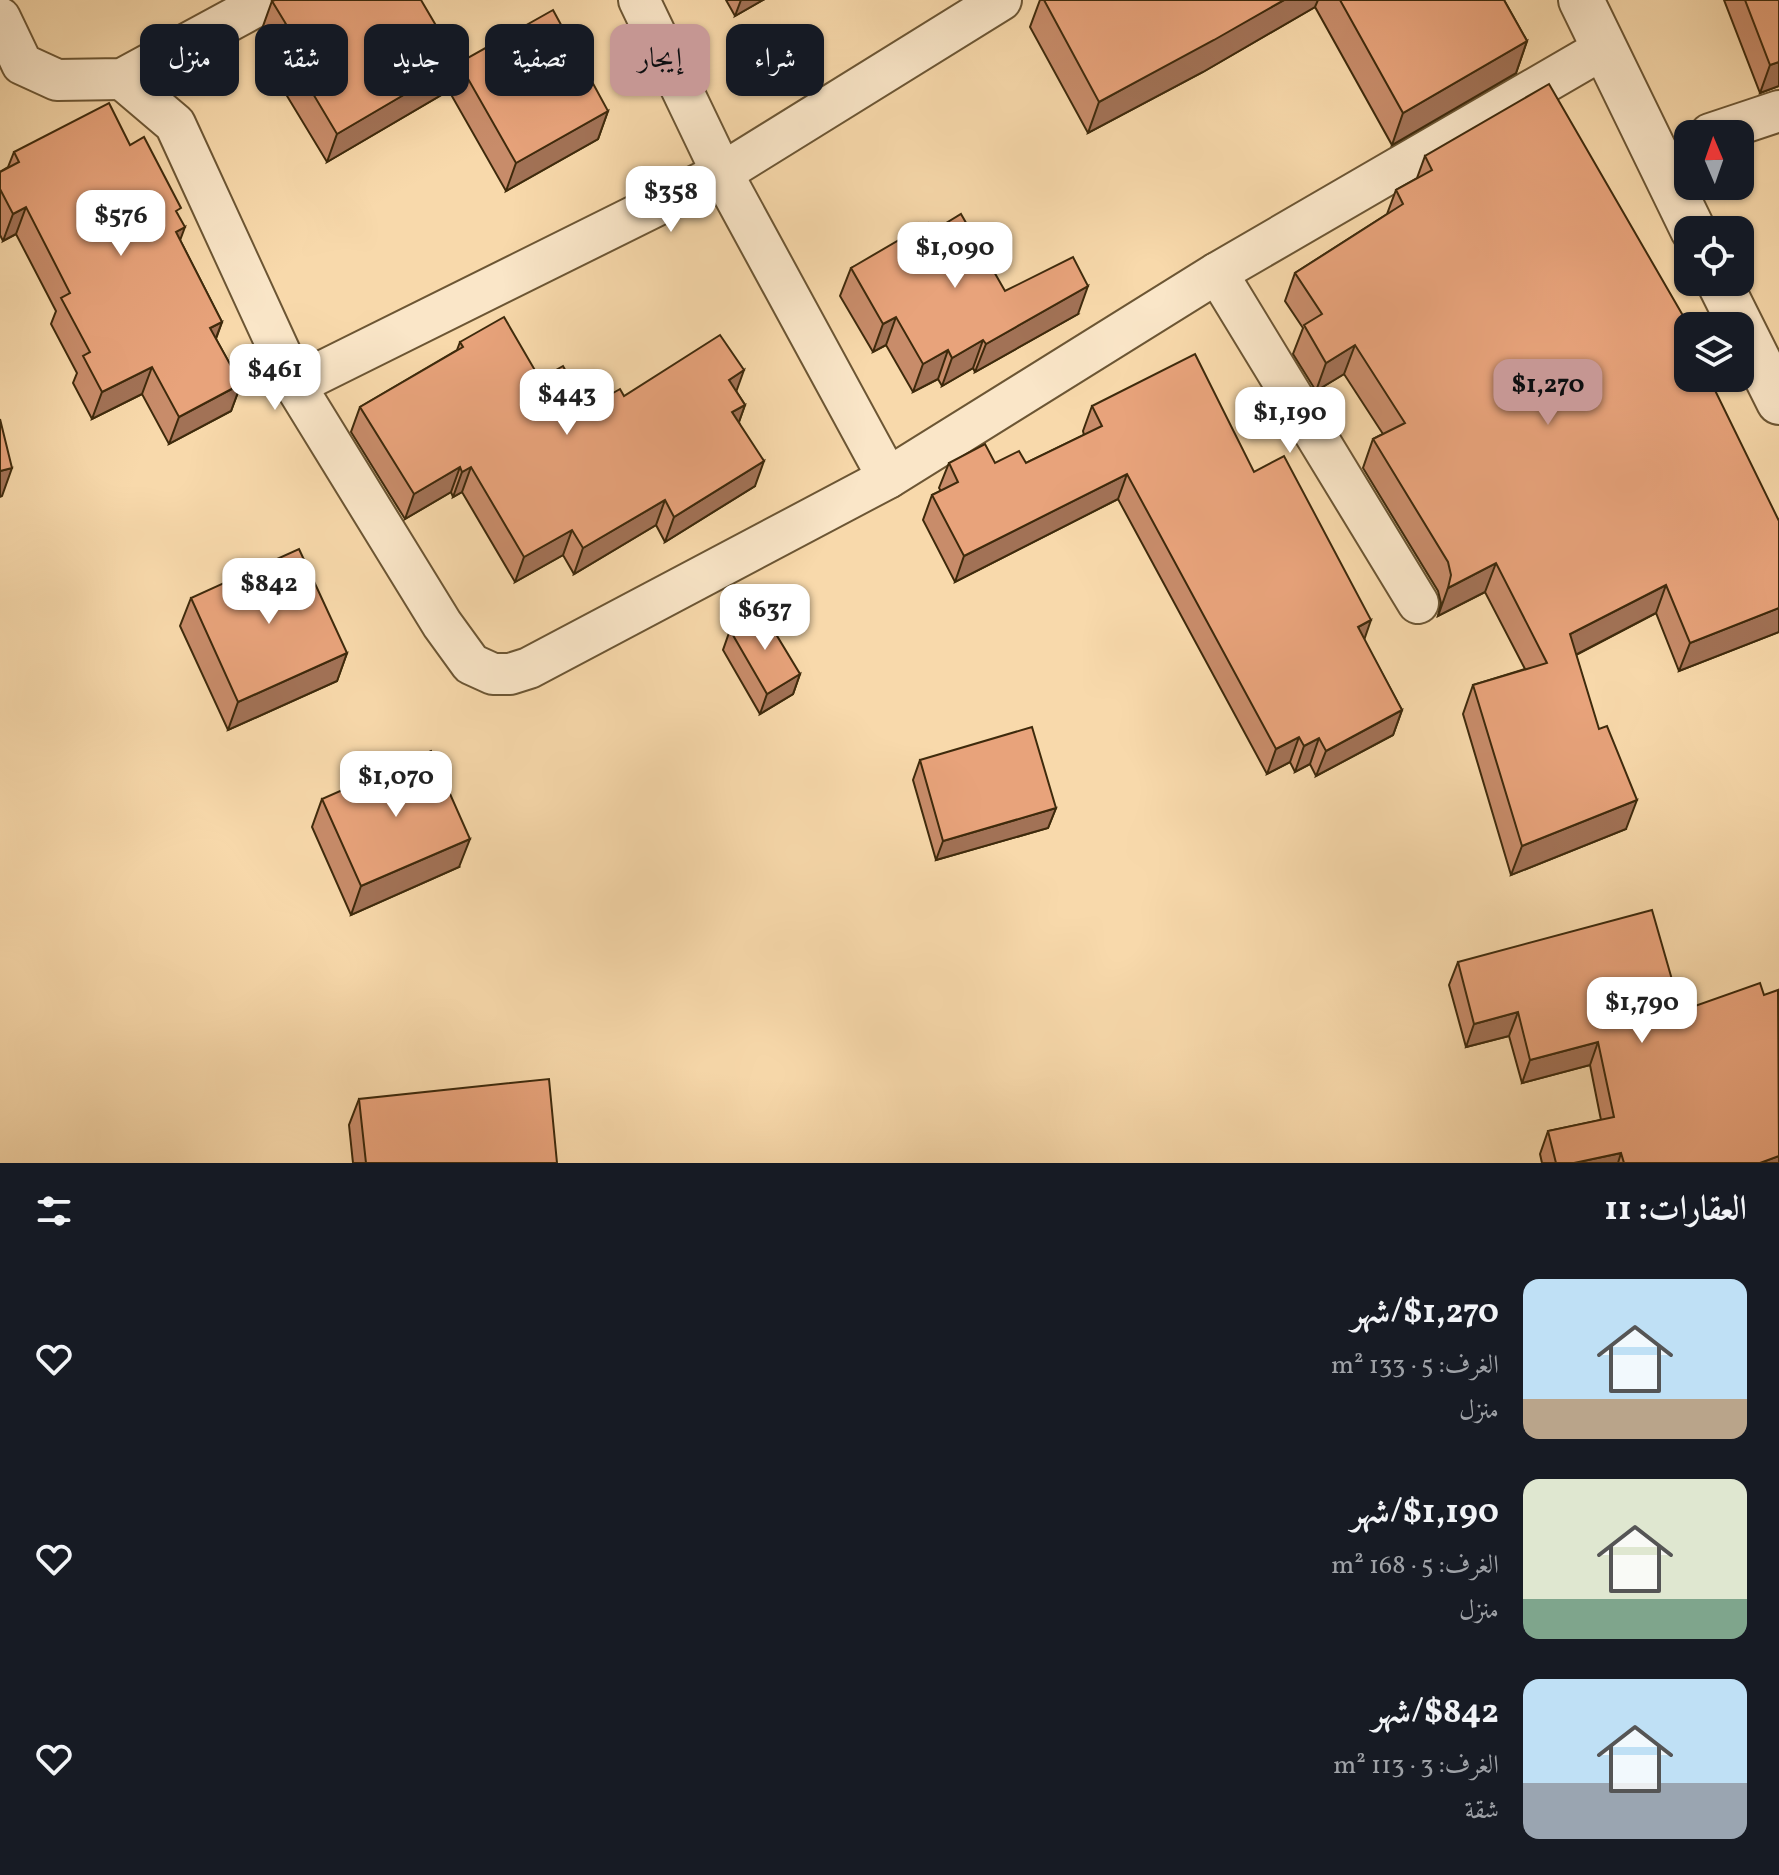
<!DOCTYPE html>
<html lang="ar">
<meta charset="utf-8">
<style>
body{margin:0;font-family:Vollkorn,Amiri,serif;background:#20242c;color:#f1f3f6;direction:rtl;height:100vh;display:flex;flex-direction:column;font-size:30px;white-space:nowrap}
*{box-sizing:border-box;margin:0}
p{font-size:26px;color:#9ea1a6}
.icon{flex:none;width:44px;height:44px;fill:none;stroke:currentColor;stroke-width:2;stroke-linecap:round;stroke-linejoin:round}
.map{position:relative;height:1163px;overflow:hidden;direction:ltr}
.side{display:flex;flex-direction:column;background:#171b24;flex:1}
.side>*{flex:none}
.guide{position:absolute;left:24px;top:24px;width:800px;height:72px;direction:rtl;display:flex;gap:16px}
.needle{width:52px;rotate:358deg}
.fabs{position:absolute;left:1674px;top:120px;display:grid;gap:16px}
.fabs a{display:grid;place-items:center;width:80px;height:80px;border-radius:16px;background:#171b24;box-shadow:0 2px 6px #0004;font-size:40px}
.price{position:absolute;translate:-50% -68px;padding:0 18px;border-radius:16px;background:#fff;color:#222;font-size:26px;line-height:52px;filter:drop-shadow(0 2px 4px #0008)}
.price::after{content:'';position:absolute;left:50%;top:48px;width:24px;height:18px;margin-left:-12px;background:inherit;clip-path:polygon(0 0,100% 0,50% 100%)}
.price.selected{background:#c59692;color:#111}
ul{padding:0;list-style:none}
li{display:flex;align-items:center;gap:24px;height:200px;padding:0 32px}
li span{display:grid;place-items:center;flex:none;width:224px;height:160px;border-radius:16px;color:#555}
li>.icon{margin-inline-start:auto}
span .icon{width:96px;height:96px;fill:#fffc;stroke-width:1}
li b{font-size:34px}
h2{display:flex;justify-content:space-between;align-items:center;height:96px;padding:0 32px;font-size:34px}
.pill{padding:0 28px;border-radius:16px;background:#171b24;box-shadow:0 2px 6px #0004;font-size:28px;line-height:72px}
.pill.selected{background:#c59692;color:#111}
.map>svg:first-child{display:block}
</style>
<div class="map">
<svg width="1779" height="1163" viewBox="0 0 1779 1163">
<rect width="100%" height="100%" fill="#f8d9ab"/>
<filter id="stains"><feTurbulence type="fractalNoise" baseFrequency=".0025" numOctaves="4"/><feColorMatrix values="0 0 0 0 .2 0 0 0 0 .09 0 0 0 0 .02 0 0 0 .5 -.17"/></filter>
<radialGradient id="worn" r=".72"><stop offset=".6" stop-color="#630" stop-opacity="0"/><stop offset="1" stop-color="#630" stop-opacity=".3"/></radialGradient>
<g fill="none" stroke-linecap="round" stroke-linejoin="round">
<!-- minor casing -->
<g stroke="#6c5634" stroke-width="44">
<g id="minor">
<path d="M 639,0 L 722,173 L 888,478"/>
<path d="M 0,18 L 22,64 L 57,80 L 122,79 L 268,0"/>
<path d="M 122,79 L 175,124 L 295,385 L 442,624 L 471,664 L 493,674 L 510,674 L 529,668 L 888,478 L 1217,273 L 1603,49"/>
<path d="M 1710,134 L 1779,111"/>
<path d="M 1217,273 L 1418,603"/>
<path d="M 295,385 L 722,173 L 1001,0"/>
</g>
</g>
<!-- tertiary casing -->
<g stroke="#6c5634" stroke-width="48">
<g id="tertiary">
<path d="M 1581,0 L 1693,230"/>
<path d="M 1719,282 L 1779,402"/>
</g>
</g>
<!-- minor -->
<use href="#minor" stroke="#fae6c8" stroke-width="40"/>
<!-- tertiary -->
<use href="#tertiary" stroke="#fae6c8" stroke-width="44"/>
</g>
<!-- wall -->
<g fill="#c88c6a" stroke="#3e2a0c" stroke-width="2">
<path d="M 726,0 L 763,0 L 735,16 Z"/>
<path d="M 1040,0 L 1504,0 L 1527,41 L 1516,73 L 1392,145 L 1315,7 L 1203,72 L 1088,133 L 1030,27 Z"/>
<path d="M 1724,0 L 1779,0 L 1779,86 L 1760,93 Z"/>
<path d="M 272,1 L 448,91 L 327,162 L 264,58 L 270,43 L 262,29 Z"/>
<path d="M 459,63 L 608,111 L 598,139 L 506,191 L 449,91 Z"/>
<path d="M 130,145 L 178,215 L 180,240 L 222,322 L 216,339 L 241,384 L 231,411 L 169,444 L 142,394 L 92,419 L 73,383 L 77,373 L 51,324 L 56,311 L 16,234 L 3,241 L 0,235 L 0,172 L 8,167 L 14,152 Z"/>
<path d="M 1425,156 L 1688,378 L 1779,521 L 1779,632 L 1679,671 L 1656,613 L 1576,655 L 1626,829 L 1511,875 L 1463,714 L 1473,685 L 1525,669 L 1485,592 L 1438,616 L 1441,603 L 1438,591 L 1363,468 L 1373,439 L 1383,434 L 1344,374 L 1316,391 L 1293,354 L 1303,328 L 1285,301 L 1295,273 L 1387,214 L 1396,190 L 1417,178 Z"/>
<path d="M 933,231 L 1005,291 L 1078,314 L 975,372 L 973,368 L 942,386 L 938,379 L 913,392 L 886,345 L 873,352 L 840,296 L 851,268 Z"/>
<path d="M 460,342 L 540,379 L 587,408 L 624,396 L 736,391 L 745,405 L 739,422 L 755,486 L 665,542 L 656,525 L 574,574 L 563,555 L 515,582 L 462,492 L 453,497 L 451,492 L 405,519 L 351,432 L 360,407 L 457,350 Z"/>
<path d="M 1092,406 L 1254,472 L 1364,640 L 1402,710 L 1393,735 L 1316,776 L 1310,764 L 1295,772 L 1290,762 L 1267,774 L 1118,499 L 955,582 L 923,520 L 932,495 L 941,491 L 939,488 L 949,463 L 1026,463 L 1084,435 L 1083,431 Z"/>
<path d="M 191,598 L 347,653 L 337,681 L 228,730 L 180,626 Z"/>
<path d="M 730,630 L 800,674 L 793,694 L 760,714 L 723,650 Z"/>
<path d="M 920,760 L 1056,808 L 1048,828 L 936,860 L 913,780 Z"/>
<path d="M 322,799 L 459,867 L 351,915 L 312,827 Z"/>
<path d="M 1458,962 L 1681,1011 L 1779,1163 L 1542,1163 L 1540,1154 L 1548,1131 L 1601,1120 L 1590,1065 L 1522,1083 L 1509,1036 L 1466,1047 L 1449,985 Z"/>
<path d="M 359,1099 L 557,1163 L 353,1163 L 349,1125 Z"/>
</g>
<!-- shaded-wall -->
<g fill="#a27256" stroke="#3e2a0c" stroke-width="2">
<path d="M 741,0 L 763,0 L 735,16 Z"/>
<path d="M 1284,0 L 1318,0 L 1315,7 L 1203,72 L 1088,133 L 1099,102 Z"/>
<path d="M 1527,41 L 1516,73 L 1392,145 L 1403,113 Z"/>
<path d="M 1779,62 L 1779,86 L 1760,93 L 1770,65 Z"/>
<path d="M 458,63 L 448,91 L 327,162 L 337,134 Z"/>
<path d="M 608,111 L 598,139 L 506,191 L 516,163 Z"/>
<path d="M 26,207 L 16,234 L 3,241 L 13,214 Z"/>
<path d="M 185,227 L 175,254 L 176,232 Z"/>
<path d="M 1088,286 L 1078,314 L 975,372 L 986,344 Z"/>
<path d="M 896,317 L 886,345 L 873,352 L 883,324 Z"/>
<path d="M 222,322 L 212,348 L 210,328 Z"/>
<path d="M 983,340 L 973,368 L 942,386 L 952,358 Z"/>
<path d="M 1355,345 L 1344,374 L 1316,391 L 1326,363 Z"/>
<path d="M 948,350 L 938,379 L 913,392 L 923,364 Z"/>
<path d="M 152,367 L 142,394 L 92,419 L 102,392 Z"/>
<path d="M 744,370 L 735,395 L 729,380 Z"/>
<path d="M 241,384 L 231,411 L 169,444 L 179,417 Z"/>
<path d="M 745,405 L 736,430 L 732,412 Z"/>
<path d="M 764,461 L 755,486 L 665,542 L 674,517 Z"/>
<path d="M 460,467 L 451,492 L 405,519 L 414,494 Z"/>
<path d="M 471,467 L 462,492 L 453,497 L 462,472 Z"/>
<path d="M 12,468 L 2,496 L 0,497 L 0,471 Z"/>
<path d="M 1127,474 L 1118,499 L 955,582 L 964,556 Z"/>
<path d="M 665,500 L 656,525 L 574,574 L 583,548 Z"/>
<path d="M 572,530 L 563,555 L 515,582 L 524,557 Z"/>
<path d="M 1496,563 L 1485,592 L 1438,616 L 1448,588 Z"/>
<path d="M 1666,585 L 1656,613 L 1560,663 L 1570,634 Z"/>
<path d="M 1779,608 L 1779,632 L 1679,671 L 1690,643 Z"/>
<path d="M 1371,620 L 1362,646 L 1358,627 Z"/>
<path d="M 347,653 L 337,681 L 228,730 L 238,702 Z"/>
<path d="M 800,674 L 793,694 L 760,714 L 767,694 Z"/>
<path d="M 1402,710 L 1393,735 L 1316,776 L 1326,751 Z"/>
<path d="M 1299,737 L 1290,762 L 1267,774 L 1276,749 Z"/>
<path d="M 1319,738 L 1310,764 L 1295,772 L 1304,746 Z"/>
<path d="M 1637,800 L 1626,829 L 1511,875 L 1522,846 Z"/>
<path d="M 1056,808 L 1048,828 L 936,860 L 943,841 Z"/>
<path d="M 470,839 L 459,867 L 351,915 L 361,886 Z"/>
<path d="M 1518,1012 L 1509,1036 L 1466,1047 L 1474,1024 Z"/>
<path d="M 1598,1042 L 1590,1065 L 1522,1083 L 1530,1060 Z"/>
<path d="M 1621,1153 L 1618,1163 L 1574,1163 Z"/>
<path d="M 1779,1156 L 1779,1163 L 1760,1163 Z"/>
</g>
<!-- building -->
<g fill="#e8a37b" stroke="#3e2a0c" stroke-width="2">
<path d="M 275,0 L 421,0 L 458,63 L 337,134 L 275,30 L 286,24 L 272,1 Z"/>
<path d="M 1044,0 L 1284,0 L 1214,40 L 1099,102 Z"/>
<path d="M 1340,0 L 1504,0 L 1527,41 L 1403,113 Z"/>
<path d="M 1745,0 L 1779,0 L 1779,62 L 1770,65 Z"/>
<path d="M 553,10 L 608,111 L 516,163 L 459,63 Z"/>
<path d="M 1549,84 L 1689,326 L 1688,378 L 1709,378 L 1779,521 L 1779,608 L 1690,643 L 1666,585 L 1570,634 L 1599,729 L 1607,726 L 1637,800 L 1522,846 L 1473,685 L 1547,663 L 1496,563 L 1448,588 L 1451,575 L 1448,562 L 1373,439 L 1405,423 L 1355,345 L 1326,363 L 1304,325 L 1322,314 L 1295,273 L 1403,204 L 1396,190 L 1432,170 L 1425,156 Z"/>
<path d="M 109,103 L 130,145 L 144,137 L 181,208 L 176,211 L 185,227 L 176,232 L 222,322 L 210,328 L 241,384 L 179,417 L 152,367 L 102,392 L 83,356 L 90,352 L 61,298 L 70,293 L 26,207 L 13,214 L 0,189 L 0,172 L 19,162 L 14,152 Z"/>
<path d="M 961,214 L 1005,291 L 1073,257 L 1088,286 L 986,344 L 983,340 L 952,358 L 948,350 L 923,364 L 896,317 L 883,324 L 851,268 L 928,223 L 933,231 Z"/>
<path d="M 504,317 L 540,379 L 563,366 L 587,408 L 620,389 L 624,396 L 720,335 L 744,370 L 729,380 L 745,405 L 732,412 L 764,461 L 674,517 L 665,500 L 583,548 L 572,530 L 524,557 L 471,467 L 462,472 L 460,467 L 414,494 L 360,407 L 463,347 L 460,342 Z"/>
<path d="M 1195,354 L 1254,472 L 1284,456 L 1371,620 L 1358,627 L 1402,710 L 1326,751 L 1319,738 L 1304,746 L 1299,737 L 1276,749 L 1127,474 L 964,556 L 932,495 L 958,482 L 949,463 L 985,444 L 995,463 L 1019,451 L 1026,463 L 1102,426 L 1092,406 Z"/>
<path d="M 0,419 L 12,468 L 0,471 Z"/>
<path d="M 299,549 L 347,653 L 238,702 L 191,598 Z"/>
<path d="M 762,611 L 800,674 L 767,694 L 730,630 Z"/>
<path d="M 1032,727 L 1056,808 L 943,841 L 920,760 Z"/>
<path d="M 431,751 L 470,839 L 361,886 L 322,799 Z"/>
<path d="M 1652,910 L 1681,1011 L 1760,983 L 1764,995 L 1778,990 L 1779,1156 L 1760,1163 L 1624,1163 L 1621,1153 L 1574,1163 L 1556,1163 L 1548,1131 L 1614,1117 L 1598,1042 L 1530,1060 L 1518,1012 L 1474,1024 L 1458,962 Z"/>
<path d="M 549,1079 L 557,1163 L 366,1163 L 359,1099 Z"/>
</g>
<rect width="100%" height="100%" filter="url(#stains)"/>
<rect width="100%" height="100%" fill="url(#worn)"/>
</svg>
<div class="fabs">
<a><svg class="needle" viewBox="-14 -14 28 28"><path d="M0-13l5 13h-10z" fill="#e53935"/><path d="M0 13l5-13h-10z" fill="#9ea1a6"/></svg></a>
<a><svg class="icon" aria-label="locate" viewBox="0 0 24 24"><circle cx="12" cy="12" r="6"/><path d="M12 2v4M12 18v4M2 12h4M18 12h4"/></svg></a>
<a><svg class="icon" aria-label="layers" viewBox="0 0 24 24"><path d="M12 4l9 5-9 5-9-5zM3 14l9 5 9-5"/></svg></a>
</div>
<b class="price" style="left:671px;top:234px">$358</b>
<b class="price" style="left:121px;top:258px">$576</b>
<b class="price" style="left:955px;top:290px">$1,090</b>
<b class="price" style="left:275px;top:412px">$461</b>
<b class="price selected" style="left:1548px;top:427px">$1,270</b>
<b class="price" style="left:567px;top:437px">$443</b>
<b class="price" style="left:1290px;top:455px">$1,190</b>
<b class="price" style="left:269px;top:626px">$842</b>
<b class="price" style="left:765px;top:652px">$637</b>
<b class="price" style="left:396px;top:819px">$1,070</b>
<b class="price" style="left:1642px;top:1045px">$1,790</b>
<div class="guide">
<a class="pill">شراء</a>
<a class="pill selected">إيجار</a>
<a class="pill">تصفية</a>
<a class="pill">جديد</a>
<a class="pill">شقة</a>
<a class="pill">منزل</a>
</div>
</div>
<section class="side">
<h2>العقارات: 11<svg class="icon" aria-label="filters" viewBox="0 0 24 24"><path d="M4 7h16M4 17h16"/><circle cx="9" cy="7" r="2"/><circle cx="15" cy="17" r="2"/></svg></h2>
<ul>
<li><span style="background:linear-gradient(#bfe0f5 75%,#b9a48a 0)"><svg class="icon" aria-label="home" viewBox="0 0 24 24"><path d="M3 11l9-7 9 7M6 9v11h12V9"/></svg></span><div><b>$1,270/شهر</b><p>الغرف: 5 · 133 m²</p><p>منزل</p></div><svg class="icon" aria-label="heart" viewBox="0 0 24 24"><path d="M12 20l-8-8c-3-5 5-10 8-4 3-6 11-1 8 4z"/></svg></li>
<li><span style="background:linear-gradient(#dfe7d0 75%,#7fa58c 0)"><svg class="icon" aria-label="home" viewBox="0 0 24 24"><path d="M3 11l9-7 9 7M6 9v11h12V9"/></svg></span><div><b>$1,190/شهر</b><p>الغرف: 5 · 168 m²</p><p>منزل</p></div><svg class="icon" aria-label="heart" viewBox="0 0 24 24"><path d="M12 20l-8-8c-3-5 5-10 8-4 3-6 11-1 8 4z"/></svg></li>
<li><span style="background:linear-gradient(#bfe0f5 65%,#9aa5b1 0)"><svg class="icon" aria-label="home" viewBox="0 0 24 24"><path d="M3 11l9-7 9 7M6 9v11h12V9"/></svg></span><div><b>$842/شهر</b><p>الغرف: 3 · 113 m²</p><p>شقة</p></div><svg class="icon" aria-label="heart" viewBox="0 0 24 24"><path d="M12 20l-8-8c-3-5 5-10 8-4 3-6 11-1 8 4z"/></svg></li>
</ul>
</section>
